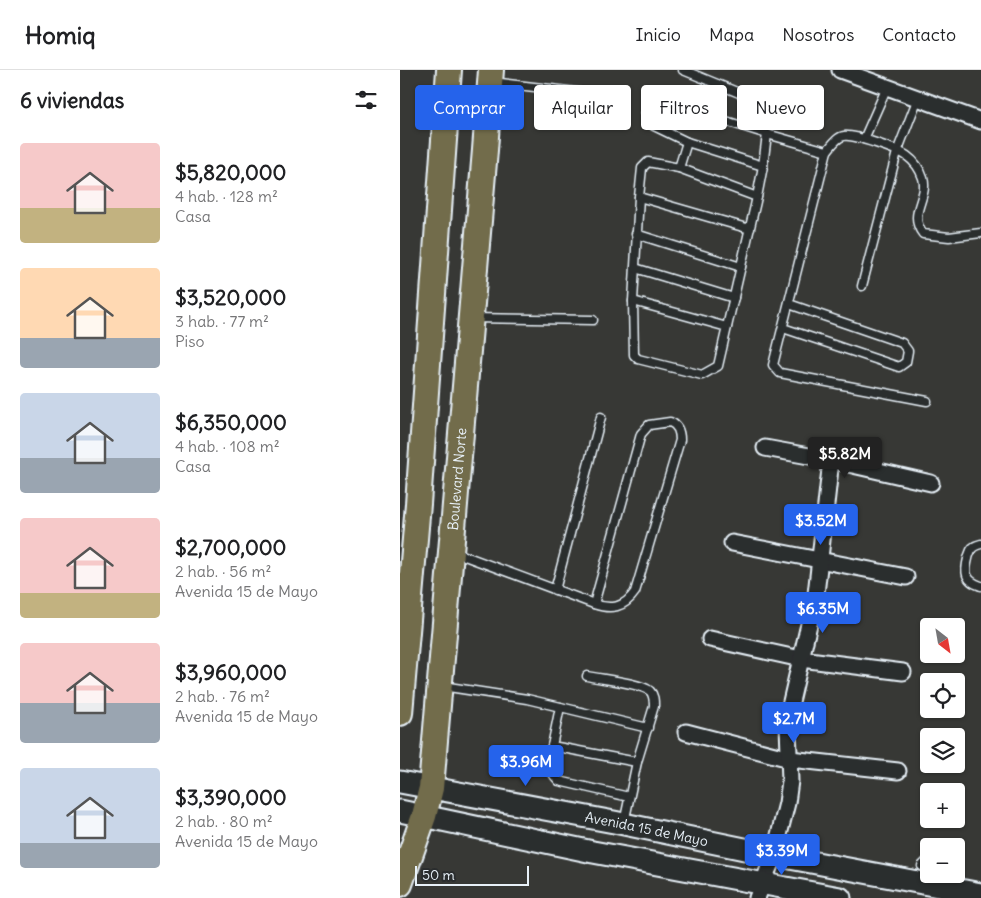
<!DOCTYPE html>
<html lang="es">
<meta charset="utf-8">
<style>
body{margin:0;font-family:Delius,sans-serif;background:#f2f2f2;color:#202124;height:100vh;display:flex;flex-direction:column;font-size:19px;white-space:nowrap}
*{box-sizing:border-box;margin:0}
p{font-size:16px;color:#757577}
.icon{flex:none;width:28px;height:28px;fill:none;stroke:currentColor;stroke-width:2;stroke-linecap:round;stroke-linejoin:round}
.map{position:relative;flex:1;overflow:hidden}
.panel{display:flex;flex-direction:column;background:#fff;width:400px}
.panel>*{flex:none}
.guide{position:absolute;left:15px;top:15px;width:475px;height:45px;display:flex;gap:10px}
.needle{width:32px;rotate:149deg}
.buttons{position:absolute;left:520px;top:548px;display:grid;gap:10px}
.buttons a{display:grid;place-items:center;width:45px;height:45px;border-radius:5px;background:#fff;box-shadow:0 1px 4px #0004;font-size:25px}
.scale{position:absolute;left:15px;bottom:12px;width:114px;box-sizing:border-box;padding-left:5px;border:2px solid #e8f1f8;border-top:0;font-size:14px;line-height:18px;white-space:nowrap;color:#e8f1f8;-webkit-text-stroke:4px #2a2d2e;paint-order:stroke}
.price{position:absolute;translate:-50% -42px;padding:0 11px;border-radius:5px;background:#2563eb;color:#fff;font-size:16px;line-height:32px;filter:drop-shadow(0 1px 2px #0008)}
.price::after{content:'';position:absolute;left:50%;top:30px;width:15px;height:11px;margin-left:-8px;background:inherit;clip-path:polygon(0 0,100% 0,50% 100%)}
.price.on{background:#222;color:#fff}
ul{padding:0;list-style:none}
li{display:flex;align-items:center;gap:15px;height:125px;padding:0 20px}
li span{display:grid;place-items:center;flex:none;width:140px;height:100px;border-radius:5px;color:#555}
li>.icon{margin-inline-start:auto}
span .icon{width:60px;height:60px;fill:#fffc;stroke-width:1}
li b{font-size:21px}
h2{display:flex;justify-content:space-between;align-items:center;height:60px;padding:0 20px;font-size:21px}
.pill{padding:0 18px;border-radius:5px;background:#fff;box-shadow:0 1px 4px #0004;font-size:18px;line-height:45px}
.pill.on{background:#2563eb;color:#fff}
header{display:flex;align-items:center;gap:30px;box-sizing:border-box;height:70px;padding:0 25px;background:#fff;border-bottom:1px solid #e0e0e0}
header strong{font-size:24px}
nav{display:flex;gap:28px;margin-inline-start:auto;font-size:18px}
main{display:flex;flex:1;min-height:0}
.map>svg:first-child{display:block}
</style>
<header>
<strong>Homiq</strong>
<nav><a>Inicio</a><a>Mapa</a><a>Nosotros</a><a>Contacto</a></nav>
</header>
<main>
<section class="panel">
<h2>6 viviendas<svg class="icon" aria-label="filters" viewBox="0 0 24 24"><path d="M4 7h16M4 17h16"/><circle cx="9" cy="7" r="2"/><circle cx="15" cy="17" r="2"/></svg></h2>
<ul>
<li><span style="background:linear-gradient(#f6c9c9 65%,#c2b280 0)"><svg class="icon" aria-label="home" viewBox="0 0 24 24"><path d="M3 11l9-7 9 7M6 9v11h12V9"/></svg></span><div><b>$5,820,000</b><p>4 hab. · 128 m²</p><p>Casa</p></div></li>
<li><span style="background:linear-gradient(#ffd9b3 70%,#9aa5b1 0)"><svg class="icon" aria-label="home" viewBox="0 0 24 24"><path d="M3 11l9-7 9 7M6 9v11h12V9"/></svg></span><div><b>$3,520,000</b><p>3 hab. · 77 m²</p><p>Piso</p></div></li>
<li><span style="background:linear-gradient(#c9d6e8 65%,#9aa5b1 0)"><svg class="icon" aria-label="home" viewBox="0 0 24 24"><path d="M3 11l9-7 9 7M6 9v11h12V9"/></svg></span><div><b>$6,350,000</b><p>4 hab. · 108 m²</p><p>Casa</p></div></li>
<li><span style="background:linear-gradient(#f6c9c9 75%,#c2b280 0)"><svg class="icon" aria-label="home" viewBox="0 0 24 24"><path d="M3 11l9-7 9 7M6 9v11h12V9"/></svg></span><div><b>$2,700,000</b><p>2 hab. · 56 m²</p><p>Avenida 15 de Mayo</p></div></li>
<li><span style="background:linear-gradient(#f6c9c9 60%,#9aa5b1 0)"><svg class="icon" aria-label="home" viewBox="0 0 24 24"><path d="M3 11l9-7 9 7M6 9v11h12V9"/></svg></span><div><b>$3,960,000</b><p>2 hab. · 76 m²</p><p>Avenida 15 de Mayo</p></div></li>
<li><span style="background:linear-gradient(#c9d6e8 75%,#9aa5b1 0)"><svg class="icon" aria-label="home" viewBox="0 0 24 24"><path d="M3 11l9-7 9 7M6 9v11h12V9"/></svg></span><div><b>$3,390,000</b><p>2 hab. · 80 m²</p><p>Avenida 15 de Mayo</p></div></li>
</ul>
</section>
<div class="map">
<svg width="581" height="828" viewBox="0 0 581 828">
<rect width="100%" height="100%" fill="#373835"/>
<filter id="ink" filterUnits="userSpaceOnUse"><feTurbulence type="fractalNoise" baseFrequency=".02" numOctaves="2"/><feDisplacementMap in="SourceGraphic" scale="10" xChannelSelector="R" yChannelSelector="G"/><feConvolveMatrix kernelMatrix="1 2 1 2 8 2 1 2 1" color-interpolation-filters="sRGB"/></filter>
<g filter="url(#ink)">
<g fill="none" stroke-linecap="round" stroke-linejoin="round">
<!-- service casing -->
<g stroke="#e8f1f8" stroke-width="11">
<g id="service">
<path d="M 283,0 L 349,27 L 359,41 L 367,64 L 363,96 L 357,127 L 318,296 L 302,305 L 238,289 L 234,285 L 233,231 L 239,127 L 350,159"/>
<path d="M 92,12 L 194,24"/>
<path d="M 464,69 L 487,17"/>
<path d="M 363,96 L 287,72 L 254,56 L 246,43 L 254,32 L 275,35 L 367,64 L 427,81"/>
<path d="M 279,98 L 287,72"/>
<path d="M 239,127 L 242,98 L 248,92 L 279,98 L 357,127"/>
<path d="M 236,164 L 341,197"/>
<path d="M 235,198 L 334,228"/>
<path d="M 462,216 L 497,82 L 518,28"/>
<path d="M 233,231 L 327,257"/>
<path d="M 72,248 L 193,250"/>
<path d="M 383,258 L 499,297 L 506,292 L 508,281 L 502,273 L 389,234"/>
<path d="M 527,331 L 380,303 L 373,295 L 427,81 C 432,75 437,67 444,66 C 453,64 499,80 507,86 C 514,91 520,99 523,108 C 529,128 507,143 523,164 L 549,167 L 581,163"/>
<path d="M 270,352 C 278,355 280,362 280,370 L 235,522 C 224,538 211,540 194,534 L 241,364 L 249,355 Z"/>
<path d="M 581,474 C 577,475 573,476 571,480 C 568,486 564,502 568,507 C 570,512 576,514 581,516"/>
<path d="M 54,482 L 194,534"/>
<path d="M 155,520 L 201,347"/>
<path d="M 42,616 L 127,629 L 248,658"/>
<path d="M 160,637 L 152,676 L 237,692 L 254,636 C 254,630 254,625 250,621 C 241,613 200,609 187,606"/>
<path d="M 152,676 C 149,693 146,698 159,711 L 229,727"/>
<path d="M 224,753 L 237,692"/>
<path d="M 522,796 L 529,789"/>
<path d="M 556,801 L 560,818"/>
</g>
</g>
<!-- minor casing -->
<g stroke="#e8f1f8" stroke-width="19">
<g id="minor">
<path d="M 440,0 L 581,51"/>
<path d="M 365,378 L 431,390 L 531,413"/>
<path d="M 332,473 L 506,507"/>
<path d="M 310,569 L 401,589 L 503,602"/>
<path d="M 286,662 L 390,689 L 498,701"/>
<path d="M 357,828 L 374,785 L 387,733 L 390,711 L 388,656 L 390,636 L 416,524 L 431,390"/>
</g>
</g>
<!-- secondary casing -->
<g stroke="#e8f1f8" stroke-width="25">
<g id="secondary">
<path id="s1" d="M 0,712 L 214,752 L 374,785 L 581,824"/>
<path d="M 0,741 L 193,782 L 440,828"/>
</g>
</g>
<!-- primary casing -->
<g stroke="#e8f1f8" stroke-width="28">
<g id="primary">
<path d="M 0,643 L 18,434 L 49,0"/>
<path id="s2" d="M 0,814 L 24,746 L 31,718 L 85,80 L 91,0"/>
</g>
</g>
<!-- service -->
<use href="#service" stroke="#2a2d2e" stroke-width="8"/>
<!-- minor -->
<use href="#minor" stroke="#2a2d2e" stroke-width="15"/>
<!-- secondary -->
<use href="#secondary" stroke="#2a2d2e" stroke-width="21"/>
<!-- primary -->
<use href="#primary" stroke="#726c4b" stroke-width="24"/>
</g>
</g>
<g text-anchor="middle" stroke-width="5" stroke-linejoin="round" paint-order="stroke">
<!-- street labels -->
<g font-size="14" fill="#e8f1f8" stroke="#2a2d2e">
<text dy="5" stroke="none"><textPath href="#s2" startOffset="411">Boulevard Norte</textPath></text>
<text dy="5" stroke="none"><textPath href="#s1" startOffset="251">Avenida 15 de Mayo</textPath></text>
</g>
</g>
</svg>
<div class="buttons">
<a><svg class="needle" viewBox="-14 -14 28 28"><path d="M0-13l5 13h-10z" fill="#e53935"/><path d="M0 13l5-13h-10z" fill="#757577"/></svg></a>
<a><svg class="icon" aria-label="locate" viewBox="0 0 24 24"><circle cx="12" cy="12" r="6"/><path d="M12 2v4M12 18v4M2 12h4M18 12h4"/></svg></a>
<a><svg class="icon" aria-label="layers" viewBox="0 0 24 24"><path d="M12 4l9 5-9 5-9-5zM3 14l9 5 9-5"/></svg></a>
<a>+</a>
<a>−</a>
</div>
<div class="scale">50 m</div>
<b class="price on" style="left:445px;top:409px">$5.82M</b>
<b class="price" style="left:421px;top:476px">$3.52M</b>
<b class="price" style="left:423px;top:564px">$6.35M</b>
<b class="price" style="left:394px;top:674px">$2.7M</b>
<b class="price" style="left:126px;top:717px">$3.96M</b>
<b class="price" style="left:382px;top:806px">$3.39M</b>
<div class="guide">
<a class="pill on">Comprar</a>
<a class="pill">Alquilar</a>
<a class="pill">Filtros</a>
<a class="pill">Nuevo</a>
</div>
</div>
</main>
